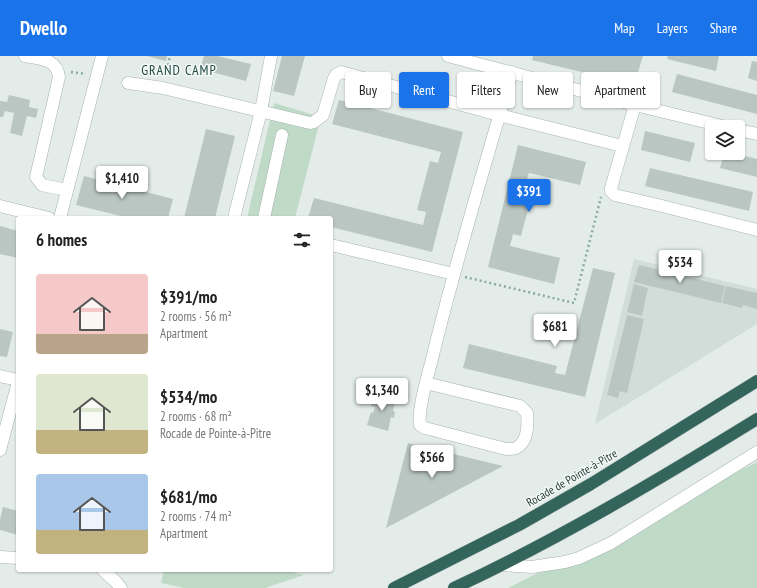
<!DOCTYPE html>
<meta charset="utf-8">
<style>
body{margin:0;font-family:"PT Sans Narrow",sans-serif;background:#f6f6f6;color:#222;height:100vh;display:flex;flex-direction:column;font-size:15px;white-space:nowrap}
*{box-sizing:border-box;margin:0}
p{font-size:13px;color:#767676}
.icon{flex:none;width:22px;height:22px;fill:none;stroke:currentColor;stroke-width:2;stroke-linecap:round;stroke-linejoin:round}
.map{position:relative;flex:1;overflow:hidden}
.drawer{position:absolute;left:16px;top:160px;width:317px;height:356px;display:flex;flex-direction:column;background:#fff;border-radius:4px;box-shadow:0 1px 3px #0004}
.drawer>*{flex:none}
.banner{position:absolute;left:345px;top:16px;width:352px;height:36px;display:flex;gap:8px}
.fabs{position:absolute;left:705px;top:64px;display:grid;gap:8px}
.fabs a{display:grid;place-items:center;width:40px;height:40px;border-radius:4px;background:#fff;box-shadow:0 1px 3px #0004;font-size:20px}
.price{position:absolute;translate:-50% -34px;padding:0 9px;border-radius:4px;background:#fff;color:#222;font-size:13px;line-height:26px;filter:drop-shadow(0 1px 2px #0008)}
.price::after{content:'';position:absolute;left:50%;top:24px;width:12px;height:9px;margin-left:-6px;background:inherit;clip-path:polygon(0 0,100% 0,50% 100%)}
.price.selected{background:#1a73e8;color:#fff}
ul{padding:0;list-style:none}
li{display:flex;align-items:center;gap:12px;height:100px;padding:0 20px}
li span{display:grid;place-items:center;flex:none;width:112px;height:80px;border-radius:4px;color:#555}
li>.icon{margin-inline-start:auto}
span .icon{width:48px;height:48px;fill:#fffc;stroke-width:1}
li b{font-size:17px}
h2{display:flex;justify-content:space-between;align-items:center;height:48px;padding:0 20px;font-size:17px}
.chip{padding:0 14px;border-radius:4px;background:#fff;box-shadow:0 1px 3px #0004;font-size:14px;line-height:36px}
.chip.selected{background:#1a73e8;color:#fff}
header{display:flex;align-items:center;gap:24px;box-sizing:border-box;height:56px;padding:0 20px;background:#1a73e8;color:#fff}
header strong{font-size:19px}
nav{display:flex;gap:22px;margin-inline-start:auto;font-size:14px}
.map>svg:first-child{display:block}
</style>
<header>
<strong>Dwello</strong>
<nav><a>Map</a><a>Layers</a><a>Share</a></nav>
</header>
<div class="map">
<svg width="757" height="532" viewBox="0 0 757 532">
<rect width="100%" height="100%" fill="#e4ece9"/>
<!-- built -->
<path fill="#d2dcd8" d="M 634,203 L 757,233 L 757,268 L 595,368 Z"/>
<!-- green -->
<g fill="#bfdbc8">
<path d="M 274,47 L 321,61 L 295,162 L 247,162 Z"/>
<path d="M 757,406 L 757,532 L 508,532 Z"/>
<path d="M 164,514 L 285,514 L 304,519 L 265,532 L 184,532 L 161,527 Z"/>
</g>
<!-- building -->
<g fill="#bac6c2">
<path d="M 147,0 L 167,0 L 166,5 Z"/>
<path d="M 204,0 L 217,0 L 251,8 L 246,25 L 200,13 Z"/>
<path d="M 282,0 L 305,0 L 294,40 L 273,35 Z"/>
<path d="M 533,0 L 643,0 L 634,29 L 532,4 Z"/>
<path d="M 668,0 L 719,0 L 716,15 L 667,3 Z"/>
<path d="M 752,5 L 757,6 L 757,25 L 748,22 Z"/>
<path d="M 677,18 L 757,39 L 757,58 L 672,36 Z"/>
<path d="M 9,39 L 30,44 L 29,51 L 38,53 L 36,62 L 27,60 L 22,80 L 10,77 L 14,57 L 5,55 L 3,61 L 0,61 L 0,45 L 7,46 Z"/>
<path d="M 339,44 L 463,76 L 432,196 L 331,171 L 331,162 L 308,162 L 314,142 L 423,169 L 426,156 L 417,154 L 430,105 L 438,107 L 441,96 L 332,68 Z"/>
<path d="M 206,73 L 235,80 L 215,162 L 184,162 Z"/>
<path d="M 645,75 L 695,87 L 690,106 L 641,94 Z"/>
<path d="M 518,89 L 586,106 L 580,129 L 529,117 L 525,129 L 534,131 L 521,180 L 513,178 L 510,190 L 560,202 L 554,228 L 488,211 Z"/>
<path d="M 724,97 L 733,97 L 757,103 L 757,121 L 720,112 Z"/>
<path d="M 650,112 L 753,136 L 749,155 L 645,130 Z"/>
<path d="M 84,120 L 173,143 L 168,162 L 129,162 L 76,149 Z"/>
<path d="M 0,170 L 18,175 L 18,202 L 0,198 Z"/>
<path d="M 639,209 L 725,230 L 721,247 L 634,226 Z"/>
<path d="M 593,212 L 615,217 L 585,341 L 463,312 L 469,288 L 557,310 L 555,317 L 565,319 Z"/>
<path d="M 634,228 L 648,232 L 642,260 L 627,256 Z"/>
<path d="M 726,230 L 757,237 L 757,253 L 743,249 L 742,252 L 722,247 Z"/>
<path d="M 627,259 L 644,263 L 627,337 L 620,335 L 618,342 L 607,339 Z"/>
<path d="M 0,273 L 13,276 L 7,301 L 0,300 Z"/>
<path d="M 374,337 L 396,342 L 393,355 L 395,356 L 394,362 L 391,361 L 388,375 L 367,369 L 371,356 L 373,357 L 375,351 L 371,350 Z"/>
<path d="M 408,387 L 503,410 L 386,472 Z"/>
<path d="M 3,451 L 18,455 L 18,479 L 0,474 L 0,464 Z"/>
</g>
<g fill="none" stroke-linecap="round" stroke-linejoin="round">
<!-- minor casing -->
<g stroke="#a7b4b0" stroke-width="13">
<g id="minor">
<path d="M 25,0 C 41,3 57,3 59,21 L 36,121 L 42,129 L 67,134"/>
<path d="M 448,0 L 635,49 L 726,71"/>
<path d="M 128,27 L 163,32 L 310,67 L 314,66 L 323,59 L 334,22 L 336,19 L 341,16 L 499,59 L 622,90"/>
<path d="M 635,49 L 611,132 L 611,135 L 615,139 L 662,150 L 757,174"/>
<path d="M 738,74 L 757,78"/>
<path d="M 0,150 L 49,162"/>
<path d="M 60,162 L 102,0"/>
<path d="M 234,162 L 261,55 L 271,0"/>
<path d="M 264,162 L 282,79"/>
<path d="M 331,189 L 454,218"/>
<path d="M 0,320 L 18,324"/>
<path d="M 426,327 L 520,350 L 527,357 C 528,368 528,386 516,392 C 514,393 509,393 506,393 L 425,372 L 420,369 C 417,352 430,313 434,295 C 457,201 485,109 512,16"/>
<path d="M 0,394 L 18,326"/>
<path d="M 0,501 L 18,502"/>
<path d="M 502,509 L 532,511 L 565,506 L 579,502 L 611,487 L 757,396"/>
<path d="M 103,514 L 116,526 L 121,532"/>
</g>
</g>
<!-- highway casing -->
<g stroke="#c2c8c7" stroke-width="13">
<g id="highway">
<path d="M 394,532 L 519,469 L 591,428 L 757,325"/>
<path d="M 454,532 C 559,483 658,424 757,363"/>
</g>
</g>
<!-- path -->
<g stroke="#88aca2" stroke-width="2.5" stroke-dasharray="2 3" stroke-linecap="butt">
<path d="M 71,16 L 86,18"/>
<path d="M 166,19 L 170,0"/>
<path d="M 465,221 L 574,247 L 601,141"/>
</g>
<!-- minor -->
<use href="#minor" stroke="#fff" stroke-width="12"/>
<!-- highway -->
<use href="#highway" stroke="#34655d" stroke-width="12"/>
</g>
<g text-anchor="middle" stroke-width="3" stroke-linejoin="round" paint-order="stroke">
<!-- street labels -->
<g font-size="12" fill="#253c37" stroke="#f4f9f7">
<text transform="translate(572 422) rotate(-30)" y="4">Rocade de Pointe-à-Pitre</text>
</g>
<!-- quarter labels -->
<g font-size="14" letter-spacing="1" fill="#234c44" stroke="#f4f9f7">
<text x="179" y="19">GRAND CAMP</text>
</g>
</g>
</svg>
<div class="fabs">
<a><svg class="icon" aria-label="layers" viewBox="0 0 24 24"><path d="M12 4l9 5-9 5-9-5zM3 14l9 5 9-5"/></svg></a>
</div>
<b class="price" style="left:122px;top:144px">$1,410</b>
<b class="price selected" style="left:529px;top:157px">$391</b>
<b class="price" style="left:680px;top:228px">$534</b>
<b class="price" style="left:555px;top:292px">$681</b>
<b class="price" style="left:382px;top:356px">$1,340</b>
<b class="price" style="left:432px;top:423px">$566</b>
<div class="banner">
<a class="chip">Buy</a>
<a class="chip selected">Rent</a>
<a class="chip">Filters</a>
<a class="chip">New</a>
<a class="chip">Apartment</a>
</div>
<section class="drawer">
<h2>6 homes<svg class="icon" aria-label="filters" viewBox="0 0 24 24"><path d="M4 7h16M4 17h16"/><circle cx="9" cy="7" r="2"/><circle cx="15" cy="17" r="2"/></svg></h2>
<ul>
<li><span style="background:linear-gradient(#f6c9c9 75%,#b9a48a 0)"><svg class="icon" aria-label="home" viewBox="0 0 24 24"><path d="M3 11l9-7 9 7M6 9v11h12V9"/></svg></span><div><b>$391/mo</b><p>2 rooms · 56 m²</p><p>Apartment</p></div></li>
<li><span style="background:linear-gradient(#dfe7d0 70%,#c2b280 0)"><svg class="icon" aria-label="home" viewBox="0 0 24 24"><path d="M3 11l9-7 9 7M6 9v11h12V9"/></svg></span><div><b>$534/mo</b><p>2 rooms · 68 m²</p><p>Rocade de Pointe-à-Pitre</p></div></li>
<li><span style="background:linear-gradient(#a9c7e8 70%,#c2b280 0)"><svg class="icon" aria-label="home" viewBox="0 0 24 24"><path d="M3 11l9-7 9 7M6 9v11h12V9"/></svg></span><div><b>$681/mo</b><p>2 rooms · 74 m²</p><p>Apartment</p></div></li>
</ul>
</section>
</div>
